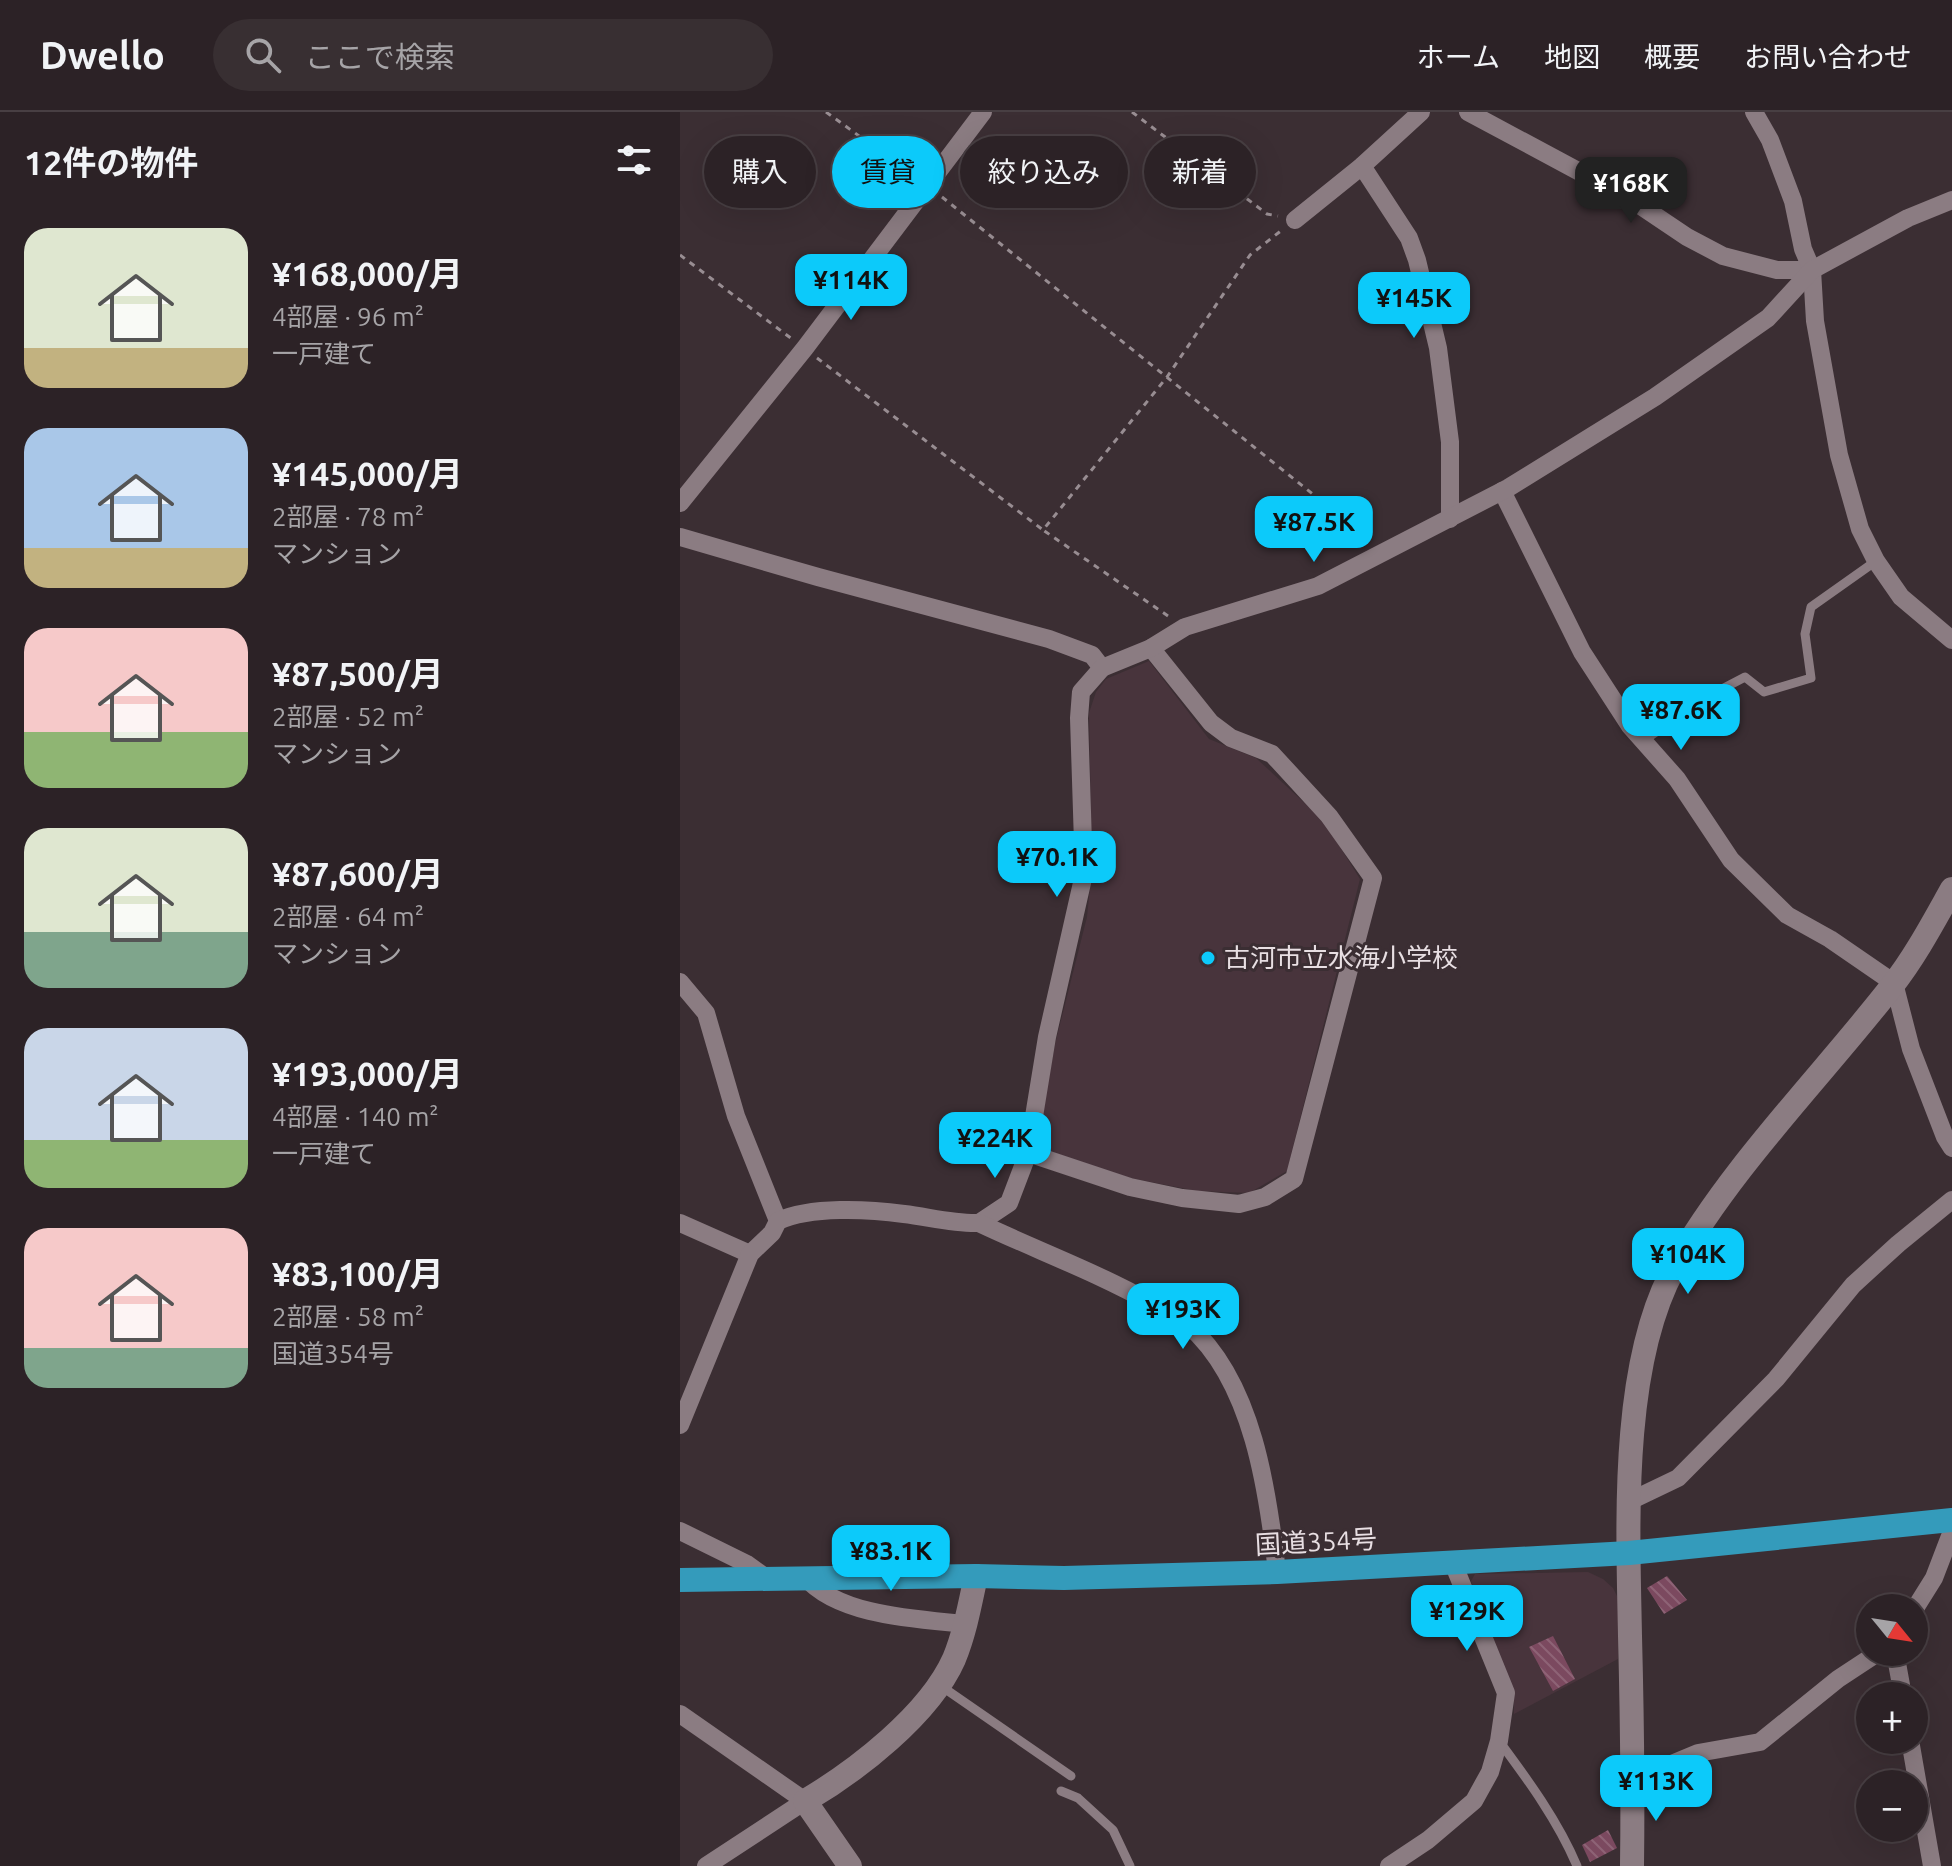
<!DOCTYPE html>
<html lang="ja">
<meta charset="utf-8">
<style>
body{margin:0;font-family:Ubuntu,"Noto Sans JP",sans-serif;background:#382f32;color:#f1f3f6;height:100vh;display:flex;flex-direction:column;font-size:30px;white-space:nowrap}
*{box-sizing:border-box;margin:0}
p{font-size:26px;color:#a6a4a7}
.icon{flex:none;width:44px;height:44px;fill:none;stroke:currentColor;stroke-width:2;stroke-linecap:round;stroke-linejoin:round}
.map{position:relative;flex:1;overflow:hidden}
.drawer{display:flex;flex-direction:column;background:#2c2226;width:680px}
.drawer>*{flex:none}
.hud{position:absolute;left:24px;top:24px;width:760px;height:72px;display:flex;gap:16px}
.needle{width:52px;rotate:120deg}
.controls{position:absolute;left:1176px;top:1482px;display:grid;gap:16px}
.controls a{display:grid;place-items:center;width:72px;height:72px;border-radius:50%;background:#2c2226;box-shadow:0 8px 32px #0002,0 0 0 2px #483f43;font-size:40px}
.price{position:absolute;translate:-50% -68px;padding:0 18px;border-radius:16px;background:#0ccafa;color:#111;font-size:26px;line-height:52px;filter:drop-shadow(0 2px 4px #0008)}
.price::after{content:'';position:absolute;left:50%;top:48px;width:24px;height:18px;margin-left:-12px;background:inherit;clip-path:polygon(0 0,100% 0,50% 100%)}
.price.on{background:#222;color:#fff}
ul{padding:0;list-style:none}
li{display:flex;align-items:center;gap:24px;height:200px;padding:0 24px}
li span{display:grid;place-items:center;flex:none;width:224px;height:160px;border-radius:24px;color:#555}
li>.icon{margin-inline-start:auto}
span .icon{width:96px;height:96px;fill:#fffc;stroke-width:1}
li b{font-size:34px}
h2{display:flex;justify-content:space-between;align-items:center;height:96px;padding:0 24px;font-size:34px}
.pill{padding:0 28px;border-radius:36px;background:#2c2226;box-shadow:0 8px 32px #0002,0 0 0 2px #483f43;font-size:28px;line-height:72px}
.pill.on{background:#0ccafa;color:#111}
header{display:flex;align-items:center;gap:48px;box-sizing:border-box;height:112px;padding:0 40px;background:#2c2226;border-bottom:2px solid #483f43}
header strong{font-size:38px}
nav{display:flex;gap:44px;margin-inline-start:auto;font-size:28px}
.search{width:560px;height:72px;background:#382f32;display:flex;align-items:center;gap:20px;box-sizing:border-box;padding:0 28px;border-radius:44px;color:#a6a4a7;font-size:30px}
main{display:flex;flex:1;min-height:0}
.map>svg:first-child{display:block}
</style>
<header>
<strong>Dwello</strong>
<div class="search"><svg class="icon" aria-label="search" viewBox="0 0 24 24"><circle cx="10" cy="10" r="6"/><path d="M15 15l6 6"/></svg>ここで検索</div>
<nav><a>ホーム</a><a>地図</a><a>概要</a><a>お問い合わせ</a></nav>
</header>
<main>
<section class="drawer">
<h2>12件の物件<svg class="icon" aria-label="filters" viewBox="0 0 24 24"><path d="M4 7h16M4 17h16"/><circle cx="9" cy="7" r="2"/><circle cx="15" cy="17" r="2"/></svg></h2>
<ul>
<li><span style="background:linear-gradient(#dfe7d0 75%,#c2b280 0)"><svg class="icon" aria-label="home" viewBox="0 0 24 24"><path d="M3 11l9-7 9 7M6 9v11h12V9"/></svg></span><div><b>¥168,000/月</b><p>4部屋 · 96 m²</p><p>一戸建て</p></div></li>
<li><span style="background:linear-gradient(#a9c7e8 75%,#c2b280 0)"><svg class="icon" aria-label="home" viewBox="0 0 24 24"><path d="M3 11l9-7 9 7M6 9v11h12V9"/></svg></span><div><b>¥145,000/月</b><p>2部屋 · 78 m²</p><p>マンション</p></div></li>
<li><span style="background:linear-gradient(#f6c9c9 65%,#8fb573 0)"><svg class="icon" aria-label="home" viewBox="0 0 24 24"><path d="M3 11l9-7 9 7M6 9v11h12V9"/></svg></span><div><b>¥87,500/月</b><p>2部屋 · 52 m²</p><p>マンション</p></div></li>
<li><span style="background:linear-gradient(#dfe7d0 65%,#7fa58c 0)"><svg class="icon" aria-label="home" viewBox="0 0 24 24"><path d="M3 11l9-7 9 7M6 9v11h12V9"/></svg></span><div><b>¥87,600/月</b><p>2部屋 · 64 m²</p><p>マンション</p></div></li>
<li><span style="background:linear-gradient(#c9d6e8 70%,#8fb573 0)"><svg class="icon" aria-label="home" viewBox="0 0 24 24"><path d="M3 11l9-7 9 7M6 9v11h12V9"/></svg></span><div><b>¥193,000/月</b><p>4部屋 · 140 m²</p><p>一戸建て</p></div></li>
<li><span style="background:linear-gradient(#f6c9c9 75%,#7fa58c 0)"><svg class="icon" aria-label="home" viewBox="0 0 24 24"><path d="M3 11l9-7 9 7M6 9v11h12V9"/></svg></span><div><b>¥83,100/月</b><p>2部屋 · 58 m²</p><p>国道354号</p></div></li>
</ul>
</section>
<div class="map">
<svg width="1272" height="1754" viewBox="0 0 1272 1754">
<defs>
<pattern id="building-back-hatch" width="6" height="6" patternUnits="userSpaceOnUse" patternTransform="scale(2)"><rect width="6" height="6" fill="#7b495f"/><path d="M-1 5l2 2M0 0l6 6M5-1l2 2" fill="none" stroke="#8e6376"/></pattern>
</defs>
<rect width="100%" height="100%" fill="#3b2e33"/>
<!-- built -->
<g fill="#48343c">
<path d="M 469,549 L 529,627 L 576,646 L 644,709 L 680,767 L 607,1059 L 569,1081 L 517,1079 L 450,1066 L 356,1038 L 375,932 L 407,805 L 412,755 L 409,601 L 416,580 L 426,567 Z"/>
<path d="M 908,1460 L 923,1467 L 933,1476 L 939,1488 L 938,1547 L 834,1602 L 834,1582 L 791,1469 L 795,1462 Z"/>
</g>
<!-- building -->
<g fill="url(#building-back-hatch)">
<path d="M 987,1464 L 1007,1488 L 984,1502 L 967,1476 Z"/>
<path d="M 873,1524 L 895,1567 L 873,1579 L 849,1535 Z"/>
<path d="M 928,1718 L 937,1736 L 910,1750 L 902,1733 Z"/>
</g>
<g fill="none" stroke-linecap="round" stroke-linejoin="round">
<!-- path -->
<g stroke="#988d92" stroke-width="3" stroke-dasharray="6 6" stroke-linecap="butt">
<path d="M 146,0 L 233,63"/>
<path d="M 452,0 L 587,102 L 598,104"/>
<path d="M 262,85 L 690,428"/>
<path d="M 0,143 L 112,227"/>
<path d="M 137,246 L 363,418"/>
<path d="M 488,504 L 363,418 L 487,265 L 570,143 L 602,118"/>
</g>
<!-- lane -->
<g stroke="#8b7c82" stroke-width="9">
<path d="M 963,629 L 1023,587 L 1065,565 L 1084,580 L 1131,566 L 1125,522 L 1131,495 L 1196,449"/>
<path d="M 261,1574 L 391,1664"/>
<path d="M 819,1629 C 848,1668 878,1709 897,1754"/>
<path d="M 381,1679 L 398,1686 L 433,1718 L 450,1754"/>
</g>
<!-- street -->
<g stroke="#8b7c82" stroke-width="18">
<path d="M 788,0 L 952,88 L 1007,125 L 1043,144 L 1097,158 L 1132,158"/>
<path d="M 1074,0 L 1090,28 L 1113,89 L 1123,137 L 1132,158 L 1135,209 L 1159,343 L 1180,417 L 1196,449 L 1221,485 L 1272,528"/>
<path d="M 682,54 L 729,126 L 737,148 L 758,236 L 770,330 L 770,407"/>
<path d="M 615,108 L 682,54 L 741,0"/>
<path d="M 822,379 L 902,540 L 950,614 L 997,667 L 1051,748 L 1107,803 L 1150,827 L 1214,871 L 1231,937 L 1265,1025 L 1272,1036"/>
<path d="M 0,391 L 125,236 L 303,0"/>
<path d="M 0,425 L 138,465 L 369,527 L 412,543 L 422,556"/>
<path d="M 0,870 L 26,901 L 56,1004 L 98,1109"/>
<path d="M 348,1041 L 450,1075 L 502,1086 L 559,1092 L 585,1085 L 614,1067 L 693,766 L 649,704 L 592,642 L 551,626 L 531,611 L 471,536"/>
<path d="M 0,1111 L 70,1142"/>
<path d="M 299,1111 L 329,1091 L 348,1041 L 367,925 L 404,762 L 399,606 L 401,580 L 422,556 L 471,536 L 505,515 L 638,474 L 828,376 L 975,285 L 1088,206 L 1132,158 L 1228,106 L 1272,88"/>
<path d="M 0,1313 L 70,1142 L 92,1121 L 98,1109 C 131,1094 188,1097 224,1102 C 249,1105 274,1112 299,1111 C 356,1138 416,1160 471,1191 C 483,1198 497,1204 508,1213 C 573,1269 588,1380 597,1460"/>
<path d="M 950,1389 L 998,1366 L 1096,1267 L 1173,1173 L 1218,1132 L 1272,1088"/>
<path d="M 0,1419 L 67,1452 L 85,1465"/>
<path d="M 125,1465 C 158,1504 237,1507 285,1512"/>
<path d="M 1234,1498 L 1254,1466 L 1272,1419"/>
<path d="M 1215,1540 L 1223,1584"/>
<path d="M 0,1602 L 125,1689 L 26,1754"/>
<path d="M 1230,1628 L 1252,1754"/>
<path d="M 953,1668 L 1018,1641 L 1080,1630 L 1158,1567 L 1199,1540"/>
<path d="M 709,1754 L 748,1728 L 794,1689 L 810,1660 L 819,1629 L 826,1581 L 773,1451"/>
</g>
<!-- secondary -->
<g stroke="#8b7c82" stroke-width="24">
<path d="M 170,1754 L 125,1689 C 176,1659 249,1603 274,1547 C 285,1520 290,1492 296,1464"/>
<path d="M 952,1754 C 953,1677 952,1601 950,1524 C 948,1415 940,1254 994,1156 C 1050,1056 1141,965 1212,874 C 1235,845 1254,809 1272,777"/>
</g>
<!-- highway -->
<path stroke="#349bbb" stroke-width="24" d="M 0,1468 L 296,1464 L 384,1466 L 597,1460 L 949,1441 L 1272,1408"/>
</g>
<!-- markers -->
<circle fill="#0ccafa" stroke="#3b2e33" stroke-width="3" cx="528" cy="846" r="8"/>
<g text-anchor="middle" stroke-width="6" stroke-linejoin="round" paint-order="stroke">
<!-- poi labels -->
<g font-size="26" fill="#e8dfe3" stroke="#3b2e33" text-anchor="start">
<text x="544" y="855">古河市立水海小学校</text>
</g>
<!-- street labels -->
<g font-size="26" fill="#e8dfe3" stroke="#3b2e33">
<text transform="translate(636 1430) rotate(-3)" y="9">国道354号</text>
</g>
</g>
</svg>
<div class="controls">
<a><svg class="needle" viewBox="-14 -14 28 28"><path d="M0-13l5 13h-10z" fill="#e53935"/><path d="M0 13l5-13h-10z" fill="#a6a4a7"/></svg></a>
<a>+</a>
<a>−</a>
</div>
<b class="price on" style="left:951px;top:113px">¥168K</b>
<b class="price" style="left:171px;top:210px">¥114K</b>
<b class="price" style="left:734px;top:228px">¥145K</b>
<b class="price" style="left:634px;top:452px">¥87.5K</b>
<b class="price" style="left:1001px;top:640px">¥87.6K</b>
<b class="price" style="left:377px;top:787px">¥70.1K</b>
<b class="price" style="left:315px;top:1068px">¥224K</b>
<b class="price" style="left:1008px;top:1184px">¥104K</b>
<b class="price" style="left:503px;top:1239px">¥193K</b>
<b class="price" style="left:211px;top:1481px">¥83.1K</b>
<b class="price" style="left:787px;top:1541px">¥129K</b>
<b class="price" style="left:976px;top:1711px">¥113K</b>
<div class="hud">
<a class="pill">購入</a>
<a class="pill on">賃貸</a>
<a class="pill">絞り込み</a>
<a class="pill">新着</a>
</div>
</div>
</main>
